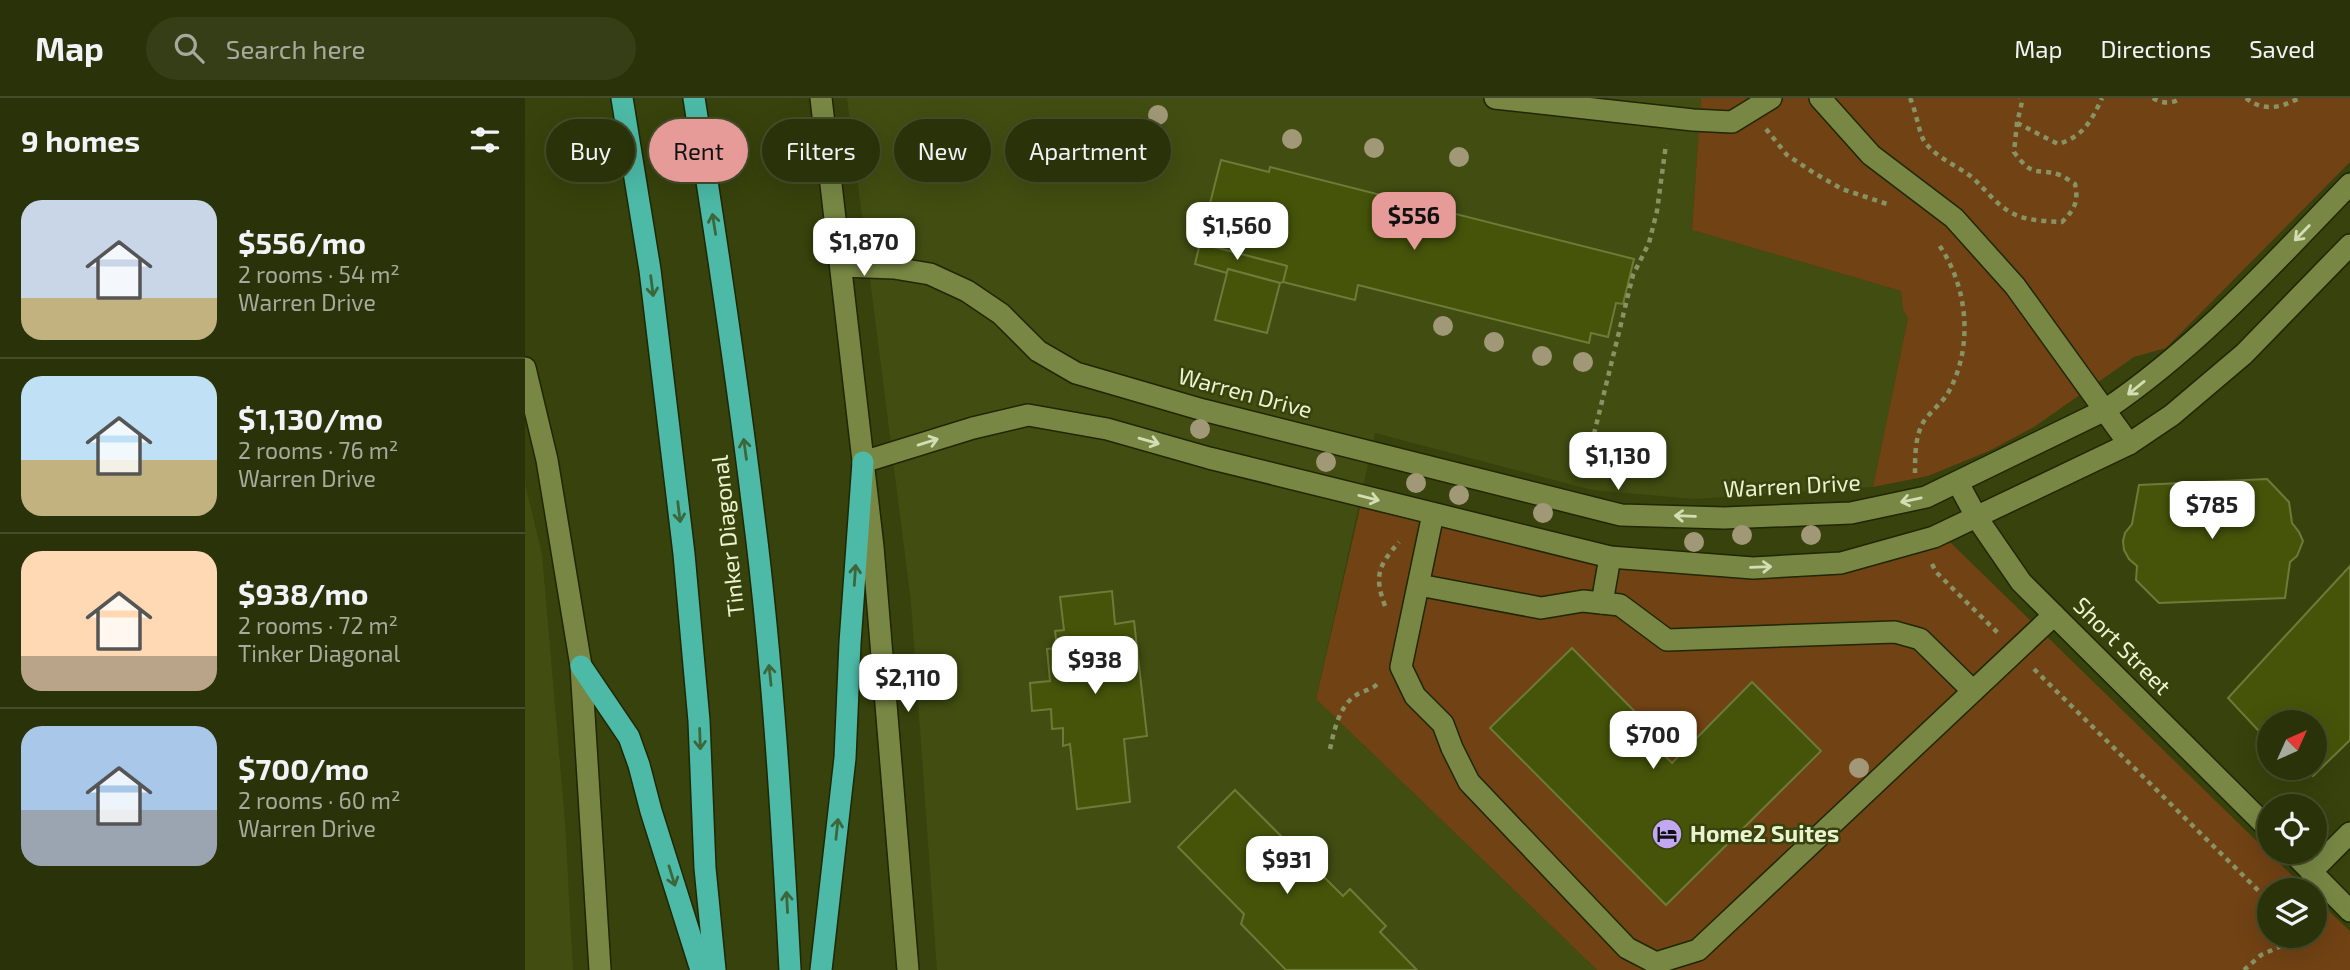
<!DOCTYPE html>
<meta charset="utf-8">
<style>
body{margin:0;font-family:"Exo 2",sans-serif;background:#353e17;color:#f1f3f6;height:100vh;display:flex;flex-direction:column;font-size:26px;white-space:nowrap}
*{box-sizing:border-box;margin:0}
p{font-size:23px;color:#a5aa9c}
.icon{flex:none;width:38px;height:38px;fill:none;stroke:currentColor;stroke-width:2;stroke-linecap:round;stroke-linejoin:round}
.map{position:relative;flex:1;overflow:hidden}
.panel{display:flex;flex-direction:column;background:#293209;width:525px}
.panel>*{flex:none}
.banner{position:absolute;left:21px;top:21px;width:665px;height:63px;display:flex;gap:14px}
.needle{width:46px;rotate:45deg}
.fabs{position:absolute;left:1732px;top:612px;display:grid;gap:14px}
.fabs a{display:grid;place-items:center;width:70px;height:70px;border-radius:50%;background:#293209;box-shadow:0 7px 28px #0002,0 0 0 2px #454d2a;font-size:35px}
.price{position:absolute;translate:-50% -60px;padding:0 16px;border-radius:14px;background:#fff;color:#222;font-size:23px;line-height:46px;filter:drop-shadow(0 2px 4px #0008)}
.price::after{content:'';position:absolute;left:50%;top:42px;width:21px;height:16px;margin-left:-10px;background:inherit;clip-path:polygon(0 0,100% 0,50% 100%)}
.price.current{background:#e69b98;color:#111}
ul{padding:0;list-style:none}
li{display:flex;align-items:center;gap:21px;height:175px;padding:0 21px}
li+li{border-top:2px solid #454d2a}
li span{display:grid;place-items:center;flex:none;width:196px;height:140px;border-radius:21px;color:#555}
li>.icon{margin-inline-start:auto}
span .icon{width:84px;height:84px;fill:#fffc;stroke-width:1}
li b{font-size:30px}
h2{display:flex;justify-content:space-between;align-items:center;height:84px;padding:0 21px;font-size:30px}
.pill{padding:0 24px;border-radius:32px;background:#293209;box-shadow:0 7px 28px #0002,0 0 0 2px #454d2a;font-size:24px;line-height:63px}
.pill.current{background:#e69b98;color:#111}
header{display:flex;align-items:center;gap:42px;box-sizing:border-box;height:98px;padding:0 35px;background:#293209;border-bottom:2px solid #454d2a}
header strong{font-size:33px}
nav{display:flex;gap:38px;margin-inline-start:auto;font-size:24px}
.search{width:490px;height:63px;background:#353e17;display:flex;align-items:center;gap:18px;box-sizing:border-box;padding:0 24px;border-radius:38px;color:#a5aa9c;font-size:26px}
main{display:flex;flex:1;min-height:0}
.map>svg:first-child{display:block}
</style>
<header>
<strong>Map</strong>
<div class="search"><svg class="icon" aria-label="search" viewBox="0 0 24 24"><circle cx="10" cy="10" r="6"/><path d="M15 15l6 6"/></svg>Search here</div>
<nav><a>Map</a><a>Directions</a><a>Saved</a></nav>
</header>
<main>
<section class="panel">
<h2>9 homes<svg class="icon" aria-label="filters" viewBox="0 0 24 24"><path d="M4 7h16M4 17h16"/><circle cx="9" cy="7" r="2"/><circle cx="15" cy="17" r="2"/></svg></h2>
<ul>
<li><span style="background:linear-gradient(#c9d6e8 70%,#c2b280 0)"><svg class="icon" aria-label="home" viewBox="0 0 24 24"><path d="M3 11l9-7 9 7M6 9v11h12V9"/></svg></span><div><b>$556/mo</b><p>2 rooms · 54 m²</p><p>Warren Drive</p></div></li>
<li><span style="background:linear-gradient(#bfe0f5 60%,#c2b280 0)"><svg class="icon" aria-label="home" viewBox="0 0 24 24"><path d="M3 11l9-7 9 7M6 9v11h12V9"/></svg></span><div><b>$1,130/mo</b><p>2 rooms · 76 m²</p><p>Warren Drive</p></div></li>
<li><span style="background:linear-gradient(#ffd9b3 75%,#b9a48a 0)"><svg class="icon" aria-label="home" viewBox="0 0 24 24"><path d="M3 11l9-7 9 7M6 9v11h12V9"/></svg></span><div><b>$938/mo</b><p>2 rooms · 72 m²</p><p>Tinker Diagonal</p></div></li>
<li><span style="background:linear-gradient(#a9c7e8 60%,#9aa5b1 0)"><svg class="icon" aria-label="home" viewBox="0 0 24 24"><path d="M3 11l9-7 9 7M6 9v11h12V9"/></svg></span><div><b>$700/mo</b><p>2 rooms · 60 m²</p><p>Warren Drive</p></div></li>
</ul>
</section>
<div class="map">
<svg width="1825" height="872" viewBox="0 0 1825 872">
<rect width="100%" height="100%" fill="#37420c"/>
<!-- built -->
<g fill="#414d11">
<path d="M 322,0 L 1176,0 L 1167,132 L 1376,193 L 1378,212 L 1383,220 L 1348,389 L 1169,401 L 1067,392 L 850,335 L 791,601 L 1072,872 L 412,872 L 386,504 Z"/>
<path d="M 0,386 L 17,456 L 40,724 L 48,872 L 0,872 Z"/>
</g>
<!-- green -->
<g fill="#714214">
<path d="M 1176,0 L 1825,0 L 1825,64 L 1641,250 L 1609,259 L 1509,329 L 1464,353 L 1403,378 L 1348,389 L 1383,220 L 1378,212 L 1376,193 L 1167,132 Z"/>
<path d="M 835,410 L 1001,448 L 1121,473 L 1253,472 L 1426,445 L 1783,793 L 1745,793 L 1745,838 L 1790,838 L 1790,800 L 1825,833 L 1825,872 L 1072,872 L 791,601 Z"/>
</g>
<!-- building -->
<g fill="#46540a" stroke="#6c7c38" stroke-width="2">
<path d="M 696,62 L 744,74 L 745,69 L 1109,161 L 1098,206 L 1091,205 L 1083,239 L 1066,235 L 1064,245 L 833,187 L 830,202 L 758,184 L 762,168 L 689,149 L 690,140 L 677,137 Z"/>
<path d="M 677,137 L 690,140 L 689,149 L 762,168 L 758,184 L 755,185 L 703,171 L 702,175 L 670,166 Z"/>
<path d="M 703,171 L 755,185 L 742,235 L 690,222 Z"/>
<path d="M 1742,381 L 1764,404 L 1767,425 L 1774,434 L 1778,443 L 1772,458 L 1765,464 L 1760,500 L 1634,505 L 1611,482 L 1612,468 L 1604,461 L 1599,452 L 1598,443 L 1600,435 L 1607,426 L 1614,387 Z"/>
<path d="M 1825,468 L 1825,642 L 1788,678 L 1778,670 L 1790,670 L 1790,625 L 1745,625 L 1745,645 L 1703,600 Z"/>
<path d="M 587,493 L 590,526 L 609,523 L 622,638 L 599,641 L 605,704 L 552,711 L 545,646 L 538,648 L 538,630 L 527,631 L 526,611 L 507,613 L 505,585 L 525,583 L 522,551 L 532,550 L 530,533 L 539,532 L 535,499 Z"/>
<path d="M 1047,550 L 1131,635 L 1124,642 L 1147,665 L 1227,584 L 1296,653 L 1141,807 L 965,630 Z"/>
<path d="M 710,692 L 776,758 L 784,752 L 797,765 L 791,771 L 818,798 L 825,791 L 861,828 L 855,834 L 892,872 L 761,872 L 716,826 L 719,816 L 653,749 Z"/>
</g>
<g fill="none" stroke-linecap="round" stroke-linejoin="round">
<!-- minor casing -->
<g stroke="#202703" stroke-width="24">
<g id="minor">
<path d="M 296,0 L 348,449 L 383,872"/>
<path d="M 970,0 L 1168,22 L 1207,24 L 1246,0"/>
<path d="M 1295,0 L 1346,57 L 1429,120 L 1490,188 L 1604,346"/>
<path d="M 316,168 L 369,170 L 405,176 L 442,193 L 476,216 L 513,253 L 551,275 L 678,312 L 1096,417 L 1199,420 L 1326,415 L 1401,399 L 1580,312 C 1672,250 1748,166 1825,86"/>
<path d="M 0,270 L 22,362 L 56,568 L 75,872"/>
<path d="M 338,364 L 448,330 L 503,317 L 582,331 L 684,360 L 1085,459 L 1228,470 L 1316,465 L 1409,439 L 1604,346 L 1647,317 L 1719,256 L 1825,147"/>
<path d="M 1433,385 L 1452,420 L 1496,484 L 1745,732"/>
<path d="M 908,416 L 876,569 L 890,598 L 918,626 L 927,650 L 944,684 L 1102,850 L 1131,865 L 1173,852 L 1529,517"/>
<path d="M 894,487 L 1016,510 L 1058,503 L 1095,507 L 1142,542 L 1370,534 L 1395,541 L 1448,593"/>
<path d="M 1077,505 L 1085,459"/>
<path d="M 1767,754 L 1825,813"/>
<path d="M 1786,774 L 1825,735"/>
</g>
</g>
<!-- highway casing -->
<g stroke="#202703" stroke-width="24">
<g id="highway">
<path d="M 97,0 L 125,172 L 159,456 L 174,623 L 180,770 L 190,872"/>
<path d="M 169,0 C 191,139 212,279 229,419 C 248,569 257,721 265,872"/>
<path d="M 56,568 L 104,639 L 114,667 L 126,713 L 176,872"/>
<path d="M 296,872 L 320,660 L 325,545 L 338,364"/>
</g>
</g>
<!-- path -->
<g stroke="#889365" stroke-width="4.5" stroke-dasharray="5 5" stroke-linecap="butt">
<path d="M 1385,0 C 1391,13 1393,30 1398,41 C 1409,60 1433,67 1449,81 C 1462,93 1472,108 1489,116 C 1503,123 1521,123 1537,124 C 1549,112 1554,104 1550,86 C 1545,83 1540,79 1535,77 C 1509,69 1509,81 1489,54 L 1492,25 L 1497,4 L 1495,0"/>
<path d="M 1628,0 C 1636,6 1648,6 1656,0"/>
<path d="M 1721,0 C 1738,14 1756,10 1774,0"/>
<path d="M 1492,25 L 1533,46 C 1558,39 1567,22 1577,0"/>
<path d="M 1241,31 L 1262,57 L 1289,75 L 1317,91 L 1365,107"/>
<path d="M 1069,336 L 1108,177 L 1124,145 L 1132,113 L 1141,46"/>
<path d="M 1390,375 C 1390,359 1390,337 1399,323 C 1406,313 1417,305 1423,295 C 1449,249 1443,189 1414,147"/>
<path d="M 1407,466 L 1411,474 L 1473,535"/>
<path d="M 860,508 C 849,478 853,468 874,444"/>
<path d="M 1509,571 L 1745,804"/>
<path d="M 805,651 C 809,633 813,613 827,600 C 836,592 848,593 855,583"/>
<path d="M 1719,872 L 1736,857 L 1754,849 L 1760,838"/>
</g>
<!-- minor -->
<use href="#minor" stroke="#788844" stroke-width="21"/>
<!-- highway -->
<use href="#highway" stroke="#4cbaa7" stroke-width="21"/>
</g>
<!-- trees -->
<g fill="#a09876">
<circle cx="633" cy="17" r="10"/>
<circle cx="767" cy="41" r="10"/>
<circle cx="849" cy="50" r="10"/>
<circle cx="934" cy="59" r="10"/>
<circle cx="918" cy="228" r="10"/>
<circle cx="969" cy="244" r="10"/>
<circle cx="1017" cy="258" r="10"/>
<circle cx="1058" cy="264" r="10"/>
<circle cx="675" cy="331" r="10"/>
<circle cx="801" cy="364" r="10"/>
<circle cx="891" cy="385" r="10"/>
<circle cx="934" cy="397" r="10"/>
<circle cx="1018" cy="415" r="10"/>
<circle cx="1217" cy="437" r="10"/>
<circle cx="1286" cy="437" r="10"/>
<circle cx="1169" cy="444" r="10"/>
<circle cx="1334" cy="670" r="10"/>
</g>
<!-- one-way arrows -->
<defs><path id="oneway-shaft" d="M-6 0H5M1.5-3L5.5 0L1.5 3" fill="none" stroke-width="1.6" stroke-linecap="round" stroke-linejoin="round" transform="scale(1.75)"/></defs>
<g stroke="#3d663a">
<use href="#oneway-shaft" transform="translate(189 126) rotate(-99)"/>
<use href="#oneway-shaft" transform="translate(127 188) rotate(83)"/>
<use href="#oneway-shaft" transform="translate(220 351) rotate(-98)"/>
<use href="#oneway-shaft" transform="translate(154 414) rotate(83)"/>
<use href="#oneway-shaft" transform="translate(330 477) rotate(-86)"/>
<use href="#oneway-shaft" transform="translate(245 577) rotate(-96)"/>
<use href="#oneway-shaft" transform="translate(175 641) rotate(88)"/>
<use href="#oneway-shaft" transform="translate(312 731) rotate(-84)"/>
<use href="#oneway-shaft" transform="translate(147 778) rotate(73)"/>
<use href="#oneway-shaft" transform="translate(262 804) rotate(-93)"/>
</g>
<g stroke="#d2deb4">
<use href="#oneway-shaft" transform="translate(1777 135) rotate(134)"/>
<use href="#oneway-shaft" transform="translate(1611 290) rotate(141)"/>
<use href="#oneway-shaft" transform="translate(624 343) rotate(16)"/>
<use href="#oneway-shaft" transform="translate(403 344) rotate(-17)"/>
<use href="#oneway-shaft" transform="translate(844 400) rotate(14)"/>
<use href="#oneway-shaft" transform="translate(1386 402) rotate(168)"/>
<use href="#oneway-shaft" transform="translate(1160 418) rotate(-178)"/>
<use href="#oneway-shaft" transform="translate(1236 469) rotate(-2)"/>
</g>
<!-- icons -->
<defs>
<g id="hotel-disc" transform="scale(1.575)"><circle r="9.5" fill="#c2a7f2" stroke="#37420c"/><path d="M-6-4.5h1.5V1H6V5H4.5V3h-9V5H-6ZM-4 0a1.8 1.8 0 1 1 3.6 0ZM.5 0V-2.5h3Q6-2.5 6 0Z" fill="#111"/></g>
</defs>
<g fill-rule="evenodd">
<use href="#hotel-disc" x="1142" y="736"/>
</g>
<g text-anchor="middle" stroke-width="5" stroke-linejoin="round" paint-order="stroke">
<!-- street labels -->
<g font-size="23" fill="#e9f3d0" stroke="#37420c">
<text transform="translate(720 295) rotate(15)" y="8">Warren Drive</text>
<text transform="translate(1267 388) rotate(-3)" y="8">Warren Drive</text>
<text transform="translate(203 438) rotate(-96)" y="8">Tinker Diagonal</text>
<text transform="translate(1597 548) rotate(45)" y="8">Short Street</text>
</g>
<!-- poi labels -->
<g font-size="23" font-weight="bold" fill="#e9f3d0" stroke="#37420c" text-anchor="start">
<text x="1165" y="744">Home2 Suites</text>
</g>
</g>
</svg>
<div class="fabs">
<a><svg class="needle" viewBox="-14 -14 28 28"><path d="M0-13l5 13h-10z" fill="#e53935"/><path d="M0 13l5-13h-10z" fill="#a5aa9c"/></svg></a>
<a><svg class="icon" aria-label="locate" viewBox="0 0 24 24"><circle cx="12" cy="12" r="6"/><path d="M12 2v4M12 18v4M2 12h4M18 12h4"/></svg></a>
<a><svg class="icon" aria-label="layers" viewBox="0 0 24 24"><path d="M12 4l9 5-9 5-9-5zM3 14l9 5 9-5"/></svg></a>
</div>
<b class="price current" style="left:889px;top:154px">$556</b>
<b class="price" style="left:712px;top:164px">$1,560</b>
<b class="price" style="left:339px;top:180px">$1,870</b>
<b class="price" style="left:1093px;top:394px">$1,130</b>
<b class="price" style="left:1687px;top:443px">$785</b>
<b class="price" style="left:570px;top:598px">$938</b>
<b class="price" style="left:383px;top:616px">$2,110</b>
<b class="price" style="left:1128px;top:673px">$700</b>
<b class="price" style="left:762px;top:798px">$931</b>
<div class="banner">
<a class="pill">Buy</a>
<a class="pill current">Rent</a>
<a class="pill">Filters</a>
<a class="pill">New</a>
<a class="pill">Apartment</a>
</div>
</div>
</main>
